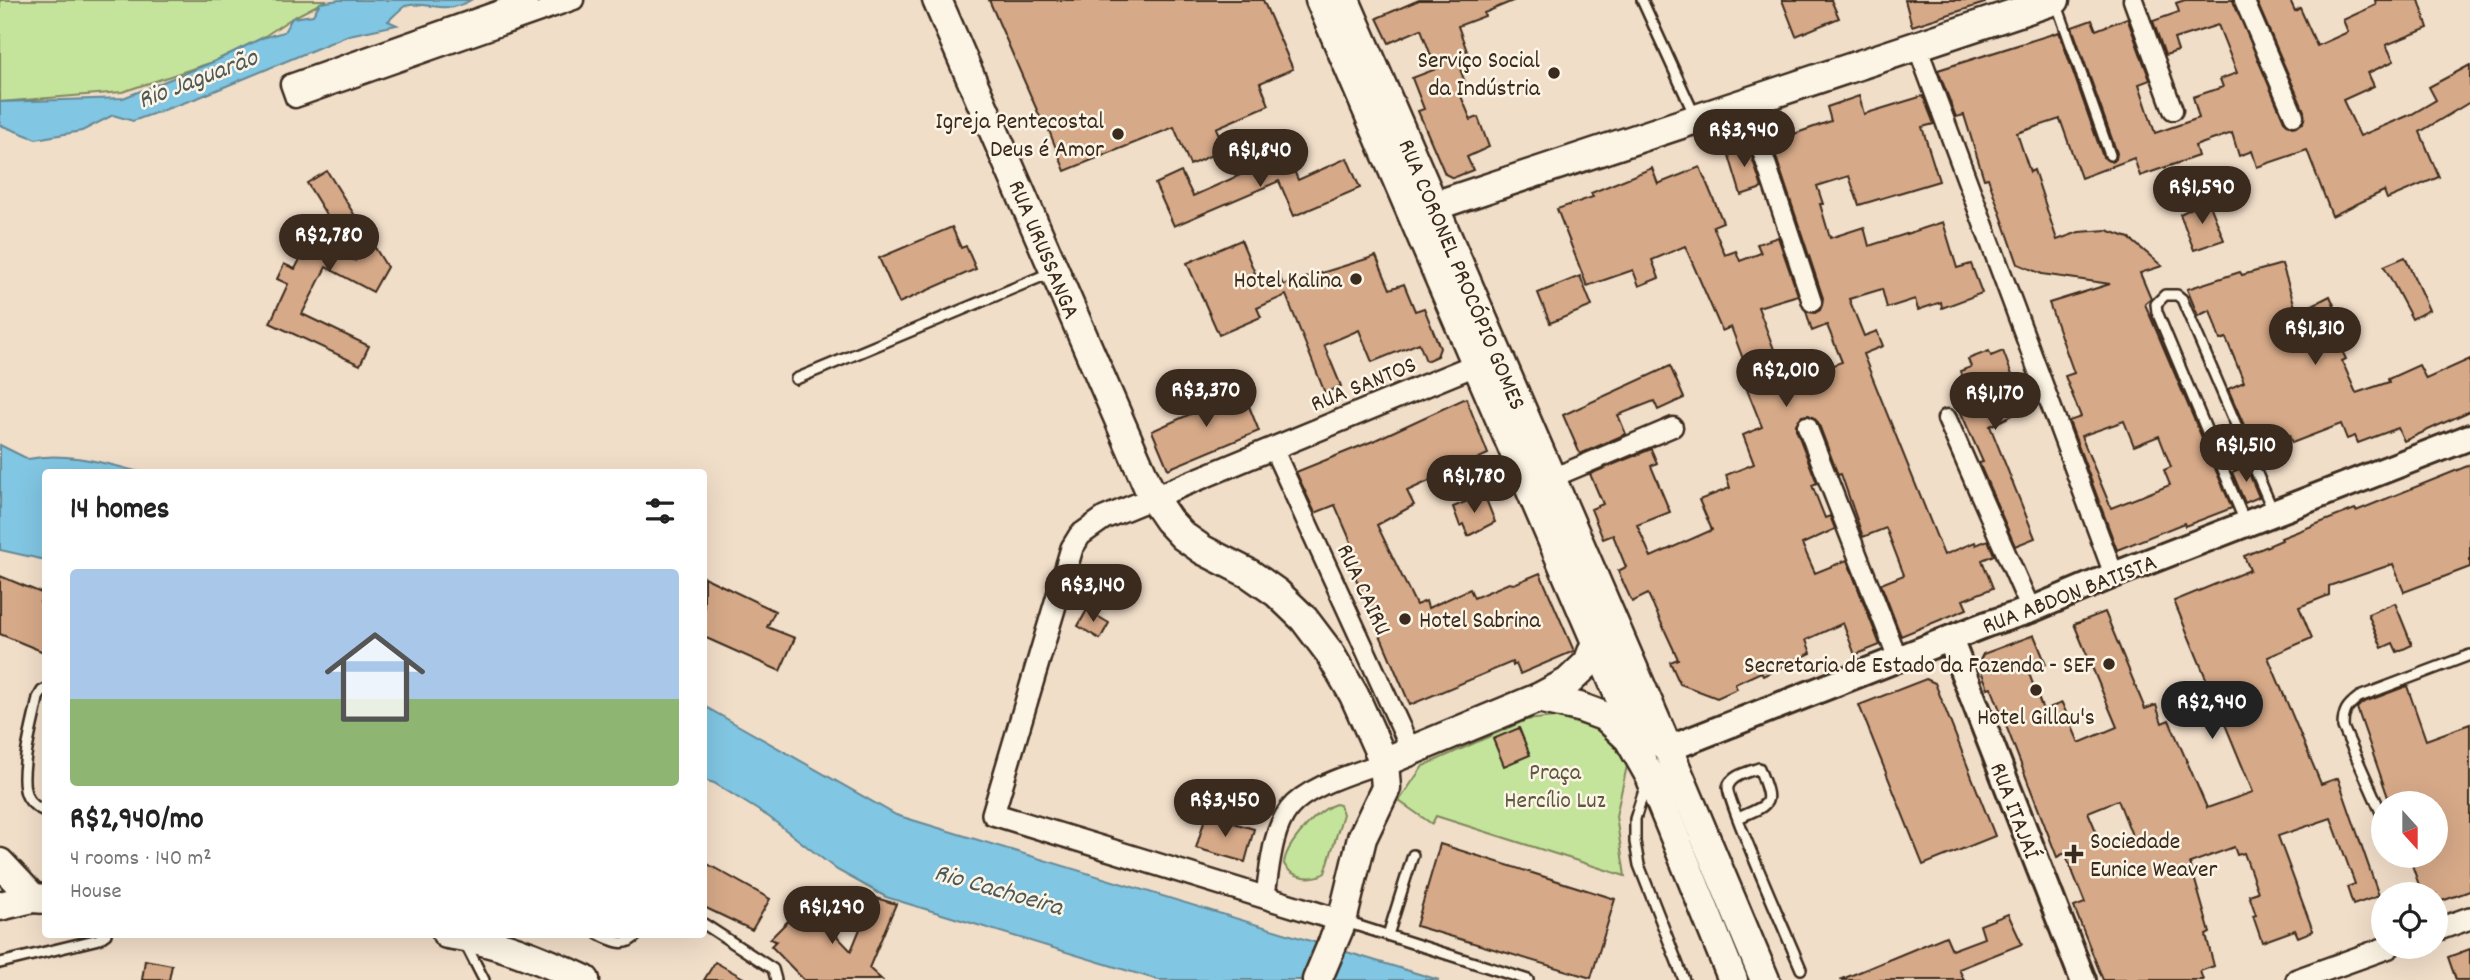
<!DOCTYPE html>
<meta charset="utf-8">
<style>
body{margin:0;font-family:Dekko,sans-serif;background:#f6f6f6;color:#222;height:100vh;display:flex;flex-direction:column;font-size:26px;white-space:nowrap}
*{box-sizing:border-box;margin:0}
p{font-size:23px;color:#767676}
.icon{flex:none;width:38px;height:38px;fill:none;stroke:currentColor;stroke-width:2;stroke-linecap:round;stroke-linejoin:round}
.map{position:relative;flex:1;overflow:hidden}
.panel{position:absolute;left:42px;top:469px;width:665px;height:469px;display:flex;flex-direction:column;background:#fff;border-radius:7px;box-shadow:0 7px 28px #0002}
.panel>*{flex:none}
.needle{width:46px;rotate:159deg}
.tools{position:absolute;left:2371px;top:791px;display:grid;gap:14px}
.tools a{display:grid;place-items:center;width:77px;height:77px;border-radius:50%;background:#fff;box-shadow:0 7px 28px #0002;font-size:35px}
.price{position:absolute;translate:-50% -60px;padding:0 16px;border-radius:24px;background:#3b2a1e;color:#fff;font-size:23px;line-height:46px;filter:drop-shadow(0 2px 4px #0008)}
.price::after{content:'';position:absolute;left:50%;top:42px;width:21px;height:16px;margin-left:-10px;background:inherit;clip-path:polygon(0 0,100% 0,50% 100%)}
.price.current{background:#222;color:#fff}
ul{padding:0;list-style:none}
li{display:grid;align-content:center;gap:14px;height:371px;padding:0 28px}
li+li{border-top:2px solid #e0e0e0}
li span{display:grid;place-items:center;height:217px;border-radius:7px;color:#555}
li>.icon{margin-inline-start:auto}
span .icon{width:126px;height:126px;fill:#fffc;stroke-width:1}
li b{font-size:30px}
h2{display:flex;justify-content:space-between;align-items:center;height:84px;padding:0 28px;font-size:30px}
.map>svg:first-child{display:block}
</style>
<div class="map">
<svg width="2470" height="980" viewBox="0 0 2470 980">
<rect width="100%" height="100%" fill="#f1dec9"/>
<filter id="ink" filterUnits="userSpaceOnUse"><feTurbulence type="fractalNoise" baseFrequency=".0143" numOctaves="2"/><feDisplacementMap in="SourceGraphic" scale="14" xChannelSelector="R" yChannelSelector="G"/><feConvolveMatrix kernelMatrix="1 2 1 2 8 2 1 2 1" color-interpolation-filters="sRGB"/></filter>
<g filter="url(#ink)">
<!-- green -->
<g fill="#c4e49c" stroke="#80875d" stroke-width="2">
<path d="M 0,0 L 327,0 L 292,18 L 262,38 L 213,62 L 122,92 L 0,102 Z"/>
<path d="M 1554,717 L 1594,728 L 1618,744 L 1627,766 L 1616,816 L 1625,876 L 1436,816 L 1432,824 L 1399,801 L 1423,766 L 1526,720 Z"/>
<path d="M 1336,804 L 1340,805 L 1343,814 L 1325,873 C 1312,881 1291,878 1284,864 C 1285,845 1318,809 1336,804 Z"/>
</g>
<!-- water -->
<g fill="#81c6e2" stroke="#658894" stroke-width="2">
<path d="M 339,0 L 471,0 C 445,16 428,0 405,6 C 399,10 393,17 388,21 L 397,25 L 349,35 L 200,97 L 133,121 L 113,115 L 82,131 L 36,139 L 0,125 L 0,102 L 123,98 L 213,62 L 262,38 L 284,32 L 292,18 L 313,15 L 320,3 Z"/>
<path d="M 0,445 L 28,459 C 65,451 103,463 140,472 L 46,472 L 45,560 L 0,550 Z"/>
<path d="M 704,706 L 896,815 L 1439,980 L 1158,980 L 886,897 L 837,870 L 769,817 L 714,783 L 704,780 Z"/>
</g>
<!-- building -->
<g fill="#d6a988" stroke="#3b2a1e" stroke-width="2" fill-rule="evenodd">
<path d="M 989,0 L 1263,0 L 1293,69 L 1260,83 L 1269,105 L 1216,128 L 1225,149 L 1190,165 L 1174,127 L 1065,171 L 1046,123 L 1043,124 Z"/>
<path d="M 1419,0 L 1515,0 L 1484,13 L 1485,16 L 1458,26 L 1468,54 L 1456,58 L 1466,85 L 1458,89 L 1471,120 L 1478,117 L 1489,147 L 1467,157 L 1473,170 L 1453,178 L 1445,174 L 1418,111 L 1424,109 L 1412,78 L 1436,69 L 1421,29 L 1389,43 L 1377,18 Z"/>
<path d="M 1782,0 L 1831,0 L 1839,18 L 1796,36 Z"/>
<path d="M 1905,0 L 1985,0 L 1985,3 L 1912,26 Z"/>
<path d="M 2185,0 L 2233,0 L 2284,121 L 2292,127 L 2303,123 L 2304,111 L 2256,0 L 2290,0 L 2295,11 L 2300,8 L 2317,46 L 2348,32 L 2343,20 L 2376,5 L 2375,0 L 2419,0 L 2428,28 L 2386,45 L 2394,61 L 2368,73 L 2374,86 L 2343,100 L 2360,136 L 2412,114 L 2436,100 L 2429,87 L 2470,65 L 2470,102 L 2420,132 L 2439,177 L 2387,199 L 2384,191 L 2332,216 L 2307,150 L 2257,167 L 2252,151 L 2239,156 L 2232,133 L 2195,146 L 2198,156 L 2140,176 L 2134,158 L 2081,178 L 2060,119 L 2017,133 L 2030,172 L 2034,170 L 2057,240 L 2079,232 L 2107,230 L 2129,238 L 2162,266 L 2140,273 L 2151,299 L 2145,304 L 2232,508 L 2185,526 L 2184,523 L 2117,550 L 2069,421 L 2081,417 L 2065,376 L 2074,373 L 2049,303 L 2110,284 L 2042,274 L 2018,264 L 1988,178 L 1984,179 L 1964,115 L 1956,117 L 1938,70 L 2059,32 L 2103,157 L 2112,162 L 2116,159 L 2117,153 L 2072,27 L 2092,20 L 2096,30 L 2127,18 L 2150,80 L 2139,84 L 2155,133 L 2199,118 L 2193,97 L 2223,87 L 2220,79 L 2237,73 L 2218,25 L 2174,39 L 2178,51 L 2165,55 L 2153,21 L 2179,12 L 2176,3 ZM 2124,421 L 2134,446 L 2159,436 L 2171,467 L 2164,470 L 2170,485 L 2111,508 L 2081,436 Z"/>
<path d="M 1859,96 L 1864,114 L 1923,96 L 1934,124 L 1922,127 L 1939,181 L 1859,205 L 1849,176 L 1817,186 L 1823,204 L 1820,204 L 1830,238 L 1864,227 L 1869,246 L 1943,222 L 1957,268 L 1971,264 L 1982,293 L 1942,308 L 1941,302 L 1918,310 L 1915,299 L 1887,308 L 1882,289 L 1849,299 L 1864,336 L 1877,331 L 1883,346 L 1863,354 L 1944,555 L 1975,542 L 1976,545 L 1988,540 L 1994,555 L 1982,560 L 1993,588 L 1963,600 L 1967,609 L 1901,636 L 1881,584 L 1904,575 L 1886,528 L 1863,537 L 1841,474 L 1838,475 L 1818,422 L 1809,415 L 1802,416 L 1796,424 L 1796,429 L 1817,483 L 1812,485 L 1825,518 L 1830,516 L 1835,529 L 1802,544 L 1815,573 L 1847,560 L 1880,645 L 1855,655 L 1843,623 L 1806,640 L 1811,653 L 1763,676 L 1761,672 L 1735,684 L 1737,689 L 1717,698 L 1680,684 L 1670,662 L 1678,659 L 1648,594 L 1632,602 L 1618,571 L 1626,567 L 1613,535 L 1603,539 L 1591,509 L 1603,504 L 1590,474 L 1651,449 L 1657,463 L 1651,466 L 1670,512 L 1637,525 L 1651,557 L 1712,530 L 1699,500 L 1730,488 L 1726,475 L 1754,464 L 1743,435 L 1762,427 L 1742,377 L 1749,375 L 1731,327 L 1722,331 L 1685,246 L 1652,260 L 1659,278 L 1639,286 L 1633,270 L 1587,286 L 1557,209 L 1593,197 L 1591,193 L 1652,168 L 1658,184 L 1700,167 L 1723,222 L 1713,226 L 1725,255 L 1736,251 L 1740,261 L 1761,253 L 1757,244 L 1778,237 L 1798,295 L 1758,307 L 1786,381 L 1842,362 L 1827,325 L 1812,331 L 1806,311 L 1815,313 L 1820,310 L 1823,298 L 1771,142 L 1831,121 L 1827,107 Z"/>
<path d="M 1747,142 L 1762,188 L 1741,195 L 1727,149 Z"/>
<path d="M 1287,154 L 1298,180 L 1347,158 L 1360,188 L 1294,216 L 1279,181 L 1174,226 L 1155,184 L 1181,172 L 1193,196 Z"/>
<path d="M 327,171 L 387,267 L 373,292 L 326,267 L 302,314 L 369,346 L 360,365 L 270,323 L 288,284 L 277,279 L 284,264 L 295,269 L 310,240 L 354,260 L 307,183 Z"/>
<path d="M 2208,200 L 2224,240 L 2194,250 L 2180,214 Z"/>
<path d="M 952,227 L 961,248 L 966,246 L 976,269 L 899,303 L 879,258 Z"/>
<path d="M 1241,240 L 1260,285 L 1280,277 L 1283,285 L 1376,256 L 1390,289 L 1404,284 L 1415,311 L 1424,308 L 1440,348 L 1437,356 L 1426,361 L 1419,343 L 1372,362 L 1359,330 L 1324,345 L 1341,386 L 1325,393 L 1286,295 L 1257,308 L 1261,317 L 1219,335 L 1187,263 Z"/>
<path d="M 2405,257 L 2429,310 L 2412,319 L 2384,266 Z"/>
<path d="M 2282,264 L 2297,313 L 2330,296 L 2341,321 L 2330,326 L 2346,359 L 2342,361 L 2356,393 L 2389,382 L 2388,379 L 2419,365 L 2426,379 L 2470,359 L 2470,411 L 2404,441 L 2398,428 L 2358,443 L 2355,436 L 2347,439 L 2341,424 L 2292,443 L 2289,435 L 2279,439 L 2276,431 L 2266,435 L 2262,425 L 2247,432 L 2228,389 L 2244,382 L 2226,338 L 2220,340 L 2210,310 L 2198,316 L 2187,289 L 2240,272 L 2242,275 Z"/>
<path d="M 1580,276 L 1592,306 L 1550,323 L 1538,293 Z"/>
<path d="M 1989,351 L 1991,356 L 2003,351 L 2017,388 L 2020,387 L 2029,407 L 1990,426 L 2035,538 L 2015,546 L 1979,463 L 1983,462 L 1958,406 L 1971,400 L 1960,371 L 1971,367 L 1968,359 Z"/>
<path d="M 1670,366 L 1684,398 L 1658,410 L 1654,401 L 1618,415 L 1626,434 L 1580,454 L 1563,415 Z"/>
<path d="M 1242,389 L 1259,431 L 1168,469 L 1152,431 L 1206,407 L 1204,404 Z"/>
<path d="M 1466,398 L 1488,454 L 1407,491 L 1414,505 L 1377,525 L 1416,605 L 1426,601 L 1428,608 L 1470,589 L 1474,598 L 1509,583 L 1514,584 L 1540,573 L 1574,651 L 1520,674 L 1516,664 L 1513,666 L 1512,662 L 1410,705 L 1345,553 L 1354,549 L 1335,505 L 1315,513 L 1296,472 L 1373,441 Z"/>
<path d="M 2470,465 L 2470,567 L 2404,592 L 2393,564 L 2329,586 L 2329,595 L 2299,607 L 2312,638 L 2268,657 L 2321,784 L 2338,778 L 2379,896 L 2353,905 L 2347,887 L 2355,884 L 2331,818 L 2278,836 L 2313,931 L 2298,937 L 2295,930 L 2262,942 L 2253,916 L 2256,915 L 2249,895 L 2258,892 L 2244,853 L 2237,855 L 2234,847 L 2190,863 L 2210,933 L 2206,935 L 2214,966 L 2200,971 L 2203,980 L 2103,980 L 2074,907 L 2085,903 L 2065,853 L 2057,857 L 1991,687 L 1988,688 L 1978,664 L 1983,654 L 2034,635 L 2046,664 L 2028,671 L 2043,710 L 2062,703 L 2079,743 L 2117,727 L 2074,624 L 2105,612 L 2145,709 L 2156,705 L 2162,723 L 2169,720 L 2207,808 L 2253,792 L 2174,601 L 2250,570 L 2244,556 L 2282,540 L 2281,538 L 2355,509 L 2356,511 ZM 2118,800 L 2133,838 L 2104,850 L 2088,812 Z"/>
<path d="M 2246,466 L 2259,497 L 2245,503 L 2232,472 Z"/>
<path d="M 1484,494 L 1495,522 L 1468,536 L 1463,524 L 1460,526 L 1453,507 Z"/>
<path d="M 0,576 L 44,594 L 40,602 L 46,604 L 46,653 L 0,634 Z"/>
<path d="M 704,577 L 775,611 L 767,627 L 795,638 L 780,671 L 704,637 Z"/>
<path d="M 2395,603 L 2412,645 L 2397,652 L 2393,643 L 2382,648 L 2368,614 Z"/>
<path d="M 1087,610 L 1109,623 L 1100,639 L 1078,626 Z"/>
<path d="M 1926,679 L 1935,683 L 1995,836 L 1923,865 L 1859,705 Z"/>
<path d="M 2407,686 L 2426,740 L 2470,724 L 2470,891 L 2436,903 L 2436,894 L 2422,894 L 2409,856 L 2436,856 L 2436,803 L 2390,803 L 2357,708 L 2362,703 Z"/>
<path d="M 1519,728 L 1530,755 L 1504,766 L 1493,739 Z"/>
<path d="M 1206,815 L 1254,829 L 1245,862 L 1196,848 Z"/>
<path d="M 1440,844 L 1615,899 L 1591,978 L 1416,926 Z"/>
<path d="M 704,862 L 770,899 L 752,930 L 704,907 Z"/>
<path d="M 876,898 L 896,904 L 869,968 L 882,980 L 804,980 L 771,946 L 776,941 L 770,939 L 798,911 L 803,916 L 811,909 L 851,951 L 869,907 L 872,909 Z"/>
<path d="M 2008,914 L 2022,944 L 1959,969 L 1964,980 L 1840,980 L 1946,936 L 1952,950 L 1984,938 L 1980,925 Z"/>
<path d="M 2470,949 L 2470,980 L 2456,980 L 2448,957 Z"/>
<path d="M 145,960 L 172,965 L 169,980 L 142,980 Z"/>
<path d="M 715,962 L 747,980 L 704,980 Z"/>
</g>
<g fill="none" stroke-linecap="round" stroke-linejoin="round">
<!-- service casing -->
<g stroke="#3b2a1e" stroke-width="14">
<g id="service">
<path d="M 1642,0 L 1694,114"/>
<path d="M 2056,2 L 2110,155"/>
<path d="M 796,379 L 1050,273"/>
<path d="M 2245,522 L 2157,312 L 2156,304 L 2165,295 L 2177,295 L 2182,299 L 2273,511"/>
<path d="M 46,689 L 42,691 L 38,698 C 34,722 16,778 28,798 C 32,805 38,808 46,812"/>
<path d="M 1646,784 L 1635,819 L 1635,842 L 1639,865 L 1684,980"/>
<path d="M 1738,818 C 1773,803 1773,805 1759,768 C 1749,772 1731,775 1728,787 C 1725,796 1792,947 1801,969"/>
<path d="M 2384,819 L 2343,727 C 2343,711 2347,706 2359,697 L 2470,655"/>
<path d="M 1346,922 L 1528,980"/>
<path d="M 704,924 L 773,969 L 776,980"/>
<path d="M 598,934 C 614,941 625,949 638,934"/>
<path d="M 1388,935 L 1413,855"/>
<path d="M 465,943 L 484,980"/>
<path d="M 0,963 L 99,939 L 106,934"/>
</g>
</g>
<!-- minor casing -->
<g stroke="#3b2a1e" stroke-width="23">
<g id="minor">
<path d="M 528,0 L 290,84 L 295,98 L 574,0"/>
<path d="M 2133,0 L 2173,110"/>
<path d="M 2244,0 L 2294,116"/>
<path d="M 1917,46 L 2114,575"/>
<path d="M 1746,103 L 1812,302"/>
<path d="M 1947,419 L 2031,610"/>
<path d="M 1807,426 L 1898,659"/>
<path d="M 1273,448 L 1411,750"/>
<path d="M 1552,478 L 1673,427"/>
<path d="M 1265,897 C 1270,870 1271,832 1289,809 C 1308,785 1356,773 1384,762"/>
</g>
</g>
<!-- tertiary casing -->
<g stroke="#3b2a1e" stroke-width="26">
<g id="tertiary">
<path d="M 1342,921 L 993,814 L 1072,548 L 1080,535 L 1104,518 L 1475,365"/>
<path d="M 2436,930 L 2470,918"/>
<path d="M 2297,980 L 2389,947"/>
</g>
</g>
<!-- secondary casing -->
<g stroke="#3b2a1e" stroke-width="30">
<g id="secondary">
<path d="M 1950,639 L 2083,980"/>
<path d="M 1668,749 L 1987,624 L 2031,610 L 2114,575 L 2470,437"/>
</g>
</g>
<!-- primary casing -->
<g stroke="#3b2a1e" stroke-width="33">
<g id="primary">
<path d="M 937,0 L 1153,498 L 1168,520 L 1183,536 L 1203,550 L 1250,574 L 1277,593 L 1304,619 L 1329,652 L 1354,695 L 1384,762 L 1386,788 L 1362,838 L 1342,921 L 1317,980"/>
<path d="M 1320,0 L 1621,700 L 1629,713 L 1661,743"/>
<path d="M 1345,0 L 1668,749 L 1765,980"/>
<path d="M 1434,206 L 2055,0"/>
<path d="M 1538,698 L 1579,707 L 1606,717 L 1629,739 L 1650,776 L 1733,980"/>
<path d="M 1384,762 L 1538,698 L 1568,682 L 1588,663 L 1596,642"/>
<path d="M 0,863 L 33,898"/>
<path d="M 0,906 L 33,898 L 46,899"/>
<path d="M 447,934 C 496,941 541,959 585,980"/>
</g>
</g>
<!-- service -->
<use href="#service" stroke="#fcf5e5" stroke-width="9"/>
<!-- minor -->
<use href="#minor" stroke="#fcf5e5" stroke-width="18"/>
<!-- tertiary -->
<use href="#tertiary" stroke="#fcf5e5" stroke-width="21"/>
<!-- secondary -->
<use href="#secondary" stroke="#fcf5e5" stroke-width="24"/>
<!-- primary -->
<use href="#primary" stroke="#fcf5e5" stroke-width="28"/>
</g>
</g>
<!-- markers -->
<g fill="#3b2a1e" stroke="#fcf5e5" stroke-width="2.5">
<circle cx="1554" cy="73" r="7"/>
<circle cx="1118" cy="134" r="7"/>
<circle cx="1356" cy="279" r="7"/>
<circle cx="1405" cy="619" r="7"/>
<circle cx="2109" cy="664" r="7"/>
<circle cx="2036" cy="690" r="7"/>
<path d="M2070.5 843.5h7v7h7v7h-7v7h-7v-7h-7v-7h7z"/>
</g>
<g text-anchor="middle" stroke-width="5" stroke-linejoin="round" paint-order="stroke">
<!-- poi labels -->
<g font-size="24" fill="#3b2a1e" stroke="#fcf5e5" text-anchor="end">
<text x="1540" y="67">Serviço Social<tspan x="1540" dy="28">da Indústria</tspan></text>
<text x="1104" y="128">Igreja Pentecostal<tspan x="1104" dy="28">Deus é Amor</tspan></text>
<text x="1342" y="287">Hotel Kalina</text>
<text x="1419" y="627" text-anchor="start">Hotel Sabrina</text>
<text x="2095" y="672">Secretaria de Estado da Fazenda - SEF</text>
<text x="2036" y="724" text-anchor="middle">Hotel Gillau's</text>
<text x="2090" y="848" text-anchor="start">Sociedade<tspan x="2090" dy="28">Eunice Weaver</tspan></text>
</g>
<!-- street labels -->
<g font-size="24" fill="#3b2a1e" stroke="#fcf5e5">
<text transform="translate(1045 249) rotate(67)" y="8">RUA URUSSANGA</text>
<text transform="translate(1463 274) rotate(67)" y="8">RUA CORONEL PROCÓPIO GOMES</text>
<text transform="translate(1363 383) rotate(-22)" y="8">RUA SANTOS</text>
<text transform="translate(1365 589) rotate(65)" y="8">RUA CAIRU</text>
<text transform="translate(2069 593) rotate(-21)" y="8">RUA ABDON BATISTA</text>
<text transform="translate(2016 810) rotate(69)" y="8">RUA ITAJAÍ</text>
</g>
<!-- park labels -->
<g font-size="24" fill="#5d583e" stroke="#fcf5e5">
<text x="1555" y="779">Praça<tspan x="1555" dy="28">Hercílio Luz</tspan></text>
</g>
<!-- water labels -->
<g font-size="26" font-style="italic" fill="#505959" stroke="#fcf5e5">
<text transform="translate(197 77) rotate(-21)" y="9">Rio Jaguarão</text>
<text transform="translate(999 888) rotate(16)" y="9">Rio Cachoeira</text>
</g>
</g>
</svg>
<div class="tools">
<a><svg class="needle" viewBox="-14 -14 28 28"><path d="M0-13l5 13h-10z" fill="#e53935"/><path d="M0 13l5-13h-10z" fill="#767676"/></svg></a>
<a><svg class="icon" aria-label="locate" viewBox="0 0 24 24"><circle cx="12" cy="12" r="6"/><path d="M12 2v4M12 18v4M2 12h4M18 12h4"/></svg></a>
</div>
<b class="price" style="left:1744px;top:169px">R$3,940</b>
<b class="price" style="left:1260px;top:189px">R$1,840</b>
<b class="price" style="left:2202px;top:226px">R$1,590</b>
<b class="price" style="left:329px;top:274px">R$2,780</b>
<b class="price" style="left:2315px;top:367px">R$1,310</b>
<b class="price" style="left:1786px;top:409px">R$2,010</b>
<b class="price" style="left:1206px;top:429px">R$3,370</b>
<b class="price" style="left:1995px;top:432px">R$1,170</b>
<b class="price" style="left:2246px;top:484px">R$1,510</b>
<b class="price" style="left:1474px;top:515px">R$1,780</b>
<b class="price" style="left:1093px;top:624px">R$3,140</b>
<b class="price current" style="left:2212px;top:741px">R$2,940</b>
<b class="price" style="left:1225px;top:839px">R$3,450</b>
<b class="price" style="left:832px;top:946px">R$1,290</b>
<section class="panel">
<h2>14 homes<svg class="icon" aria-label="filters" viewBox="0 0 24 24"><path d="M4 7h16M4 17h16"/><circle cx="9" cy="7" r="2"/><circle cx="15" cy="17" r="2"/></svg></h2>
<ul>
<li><span style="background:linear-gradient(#a9c7e8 60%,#8fb573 0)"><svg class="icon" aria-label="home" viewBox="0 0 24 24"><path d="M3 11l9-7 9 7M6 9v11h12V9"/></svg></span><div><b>R$2,940/mo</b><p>4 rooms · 140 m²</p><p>House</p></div></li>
</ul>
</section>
</div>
